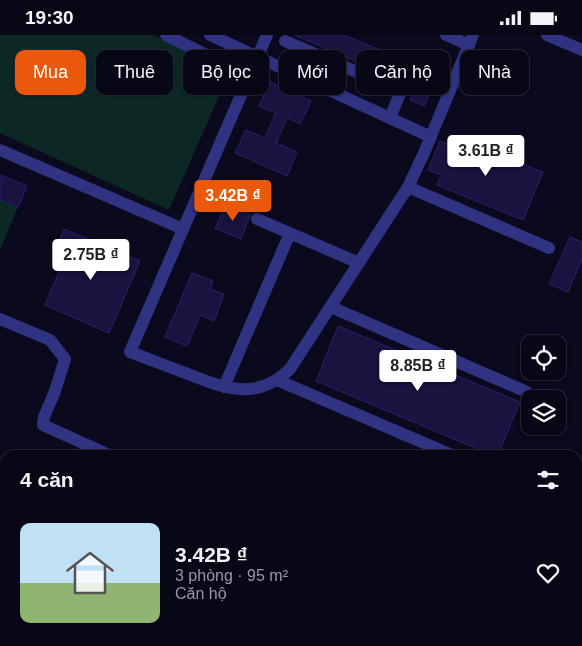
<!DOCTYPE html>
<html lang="vi">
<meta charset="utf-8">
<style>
body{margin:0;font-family:Helvetica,sans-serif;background:#161523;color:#f1f3f6;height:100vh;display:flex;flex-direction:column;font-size:19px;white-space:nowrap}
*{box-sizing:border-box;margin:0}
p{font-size:16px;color:#9899a1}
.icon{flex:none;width:28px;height:28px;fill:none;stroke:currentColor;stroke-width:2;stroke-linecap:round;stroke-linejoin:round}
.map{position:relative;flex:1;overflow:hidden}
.side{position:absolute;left:0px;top:415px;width:582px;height:196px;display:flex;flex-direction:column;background:#080716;border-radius:15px 15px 0 0;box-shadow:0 1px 4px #0004,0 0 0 1px #292835}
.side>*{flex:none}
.banner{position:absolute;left:15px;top:15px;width:552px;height:45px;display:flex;gap:10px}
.buttons{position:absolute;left:521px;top:300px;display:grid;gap:10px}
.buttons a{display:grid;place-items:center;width:45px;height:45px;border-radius:10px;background:#080716;box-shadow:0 1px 4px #0004,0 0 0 1px #292835;font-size:25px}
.price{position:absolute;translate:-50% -42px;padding:0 11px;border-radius:5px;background:#fff;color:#222;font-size:16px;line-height:32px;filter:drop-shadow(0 1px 2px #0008)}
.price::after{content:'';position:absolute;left:50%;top:30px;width:15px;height:11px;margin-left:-8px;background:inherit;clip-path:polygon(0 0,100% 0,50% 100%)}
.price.active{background:#ea580c;color:#fff}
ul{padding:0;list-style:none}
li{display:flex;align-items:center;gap:15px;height:125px;padding:0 20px}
li span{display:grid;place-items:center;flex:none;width:140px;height:100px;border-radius:10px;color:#555}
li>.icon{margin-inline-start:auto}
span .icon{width:60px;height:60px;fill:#fffc;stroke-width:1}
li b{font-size:21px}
h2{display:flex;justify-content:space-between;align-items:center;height:60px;padding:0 20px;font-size:21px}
.tag{padding:0 18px;border-radius:10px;background:#080716;box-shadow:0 1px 4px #0004,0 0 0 1px #292835;font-size:18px;line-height:45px}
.tag.active{background:#ea580c;color:#fff}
.status{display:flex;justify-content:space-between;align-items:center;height:35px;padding:0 25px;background:#080716;direction:ltr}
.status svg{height:14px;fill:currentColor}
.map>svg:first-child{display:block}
</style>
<div class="status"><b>19:30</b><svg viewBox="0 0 49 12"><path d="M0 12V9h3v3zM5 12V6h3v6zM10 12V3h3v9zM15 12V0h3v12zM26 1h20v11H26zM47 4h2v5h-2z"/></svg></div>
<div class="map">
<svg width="582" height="611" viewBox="0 0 582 611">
<rect width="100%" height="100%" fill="#0b091d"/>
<!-- green -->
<g fill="#0c2824">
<path d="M 0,0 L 153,0 L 230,36 L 169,175 L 0,98 Z"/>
<path d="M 0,165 L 18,172 L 0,215 Z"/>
</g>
<!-- building -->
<g fill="#191340" stroke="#2b236f">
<path d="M 294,0 L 344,0 L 380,15 L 373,33 Z"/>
<path d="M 270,47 L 311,66 L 300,89 L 287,83 L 276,108 L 297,117 L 287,141 L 235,118 L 246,95 L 265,103 L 276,78 L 259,71 Z"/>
<path d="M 415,53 L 429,59 L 424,71 L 410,65 Z"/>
<path d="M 456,102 L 543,137 L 523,185 L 437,150 L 441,140 L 428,135 L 440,106 L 453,111 Z"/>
<path d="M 0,140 L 27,151 L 18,172 L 0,165 Z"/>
<path d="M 226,170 L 250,180 L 241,204 L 215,193 Z"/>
<path d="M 64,194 L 140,226 L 109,298 L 45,270 L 64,225 L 53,220 Z"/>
<path d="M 570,202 L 582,207 L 582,224 L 568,257 L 549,249 Z"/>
<path d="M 192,238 L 213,246 L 210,254 L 224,259 L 214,286 L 200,280 L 187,311 L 165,302 Z"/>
<path d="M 338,291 L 520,367 L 498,420 L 492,420 L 316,346 Z"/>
</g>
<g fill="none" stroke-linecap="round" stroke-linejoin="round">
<!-- minor -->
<g stroke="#2f3382" stroke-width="12">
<path d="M 166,0 L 249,41"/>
<path d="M 210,0 L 431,102"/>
<path d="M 267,0 L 130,317 C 149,324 169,332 188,339 C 226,354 257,366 290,334 L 408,152 L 424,118 L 473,0"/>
<path d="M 446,0 L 469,10"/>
<path d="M 547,0 L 582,15"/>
<path d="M 285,6 L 401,56 L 390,83"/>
<path d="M 0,115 L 183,194"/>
<path d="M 408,152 L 549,213"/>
<path d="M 257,184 L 359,228"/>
<path d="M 331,272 L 527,357"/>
<path d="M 0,284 L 50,305 L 65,324 L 55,356 L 44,382 L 43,390 L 109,420"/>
<path d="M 277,345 L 452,420"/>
<path d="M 224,352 L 290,198"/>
<path d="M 578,446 L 582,435"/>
<path d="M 0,471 L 5,474"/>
<path d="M 299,606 L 311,611"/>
<path d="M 0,610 L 2,611"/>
<path d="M 206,611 L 208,606"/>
<path d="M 428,611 L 430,606"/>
<path d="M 483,611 L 485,606"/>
</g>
</g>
</svg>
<div class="buttons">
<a><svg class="icon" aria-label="locate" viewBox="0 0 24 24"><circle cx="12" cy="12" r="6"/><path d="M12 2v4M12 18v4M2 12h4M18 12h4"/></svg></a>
<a><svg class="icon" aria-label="layers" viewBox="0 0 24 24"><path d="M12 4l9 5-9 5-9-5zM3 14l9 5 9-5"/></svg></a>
</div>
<b class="price" style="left:486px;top:142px">3.61B ₫</b>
<b class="price active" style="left:233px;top:187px">3.42B ₫</b>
<b class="price" style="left:91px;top:246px">2.75B ₫</b>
<b class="price" style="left:418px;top:357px">8.85B ₫</b>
<div class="banner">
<a class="tag active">Mua</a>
<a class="tag">Thuê</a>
<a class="tag">Bộ lọc</a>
<a class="tag">Mới</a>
<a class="tag">Căn hộ</a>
<a class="tag">Nhà</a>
</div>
<section class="side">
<h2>4 căn<svg class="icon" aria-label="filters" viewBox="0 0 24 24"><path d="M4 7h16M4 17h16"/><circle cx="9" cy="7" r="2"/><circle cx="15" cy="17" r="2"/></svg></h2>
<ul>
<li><span style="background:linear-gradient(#bfe0f5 60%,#8fb573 0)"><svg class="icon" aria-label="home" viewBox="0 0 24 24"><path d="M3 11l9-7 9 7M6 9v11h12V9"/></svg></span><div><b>3.42B ₫</b><p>3 phòng · 95 m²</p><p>Căn hộ</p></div><svg class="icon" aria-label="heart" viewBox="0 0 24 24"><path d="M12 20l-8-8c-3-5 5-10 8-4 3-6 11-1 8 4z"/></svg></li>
</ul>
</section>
</div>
